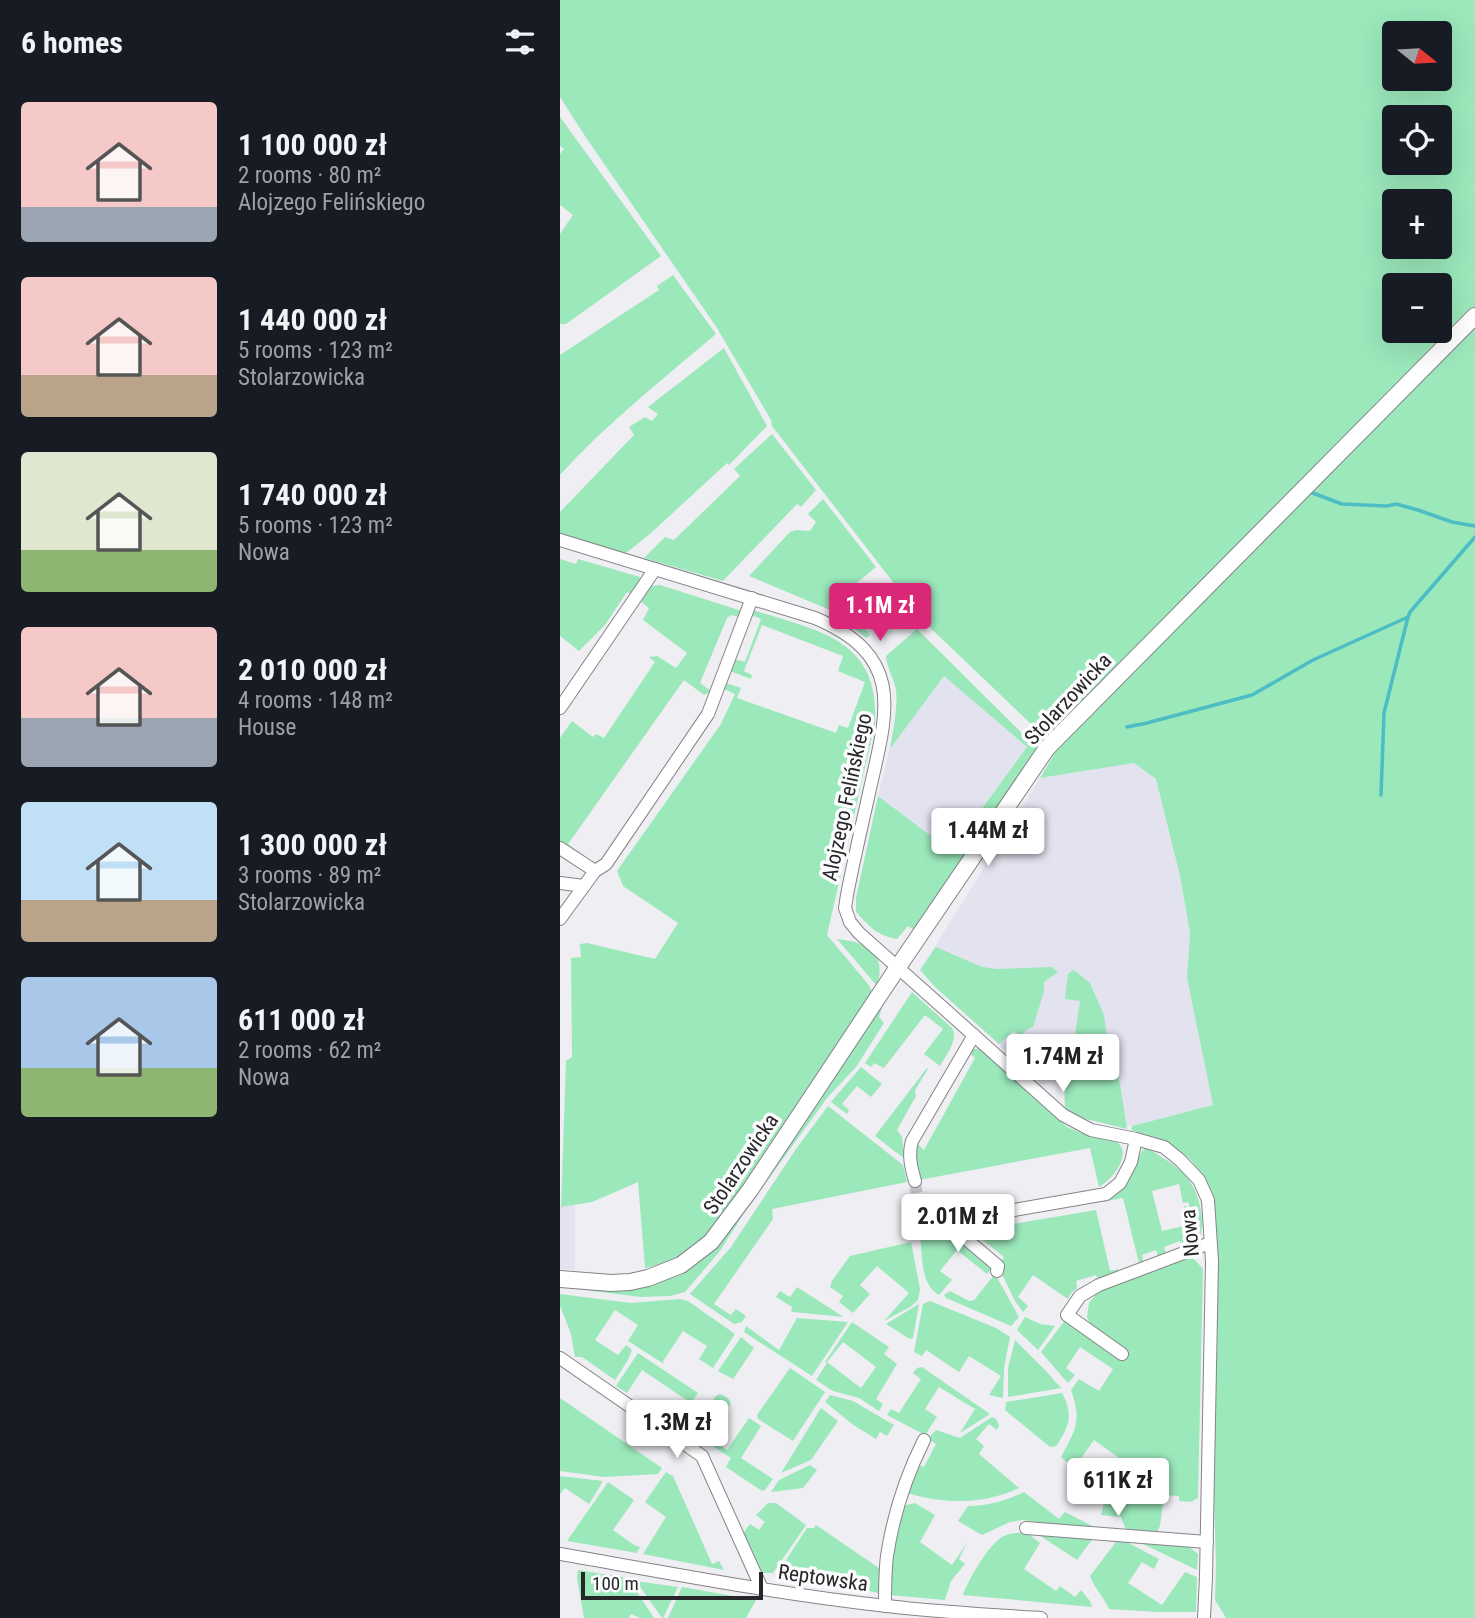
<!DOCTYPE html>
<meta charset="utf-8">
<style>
body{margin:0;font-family:"Roboto Condensed",sans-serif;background:#20242c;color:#f1f3f6;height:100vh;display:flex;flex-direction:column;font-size:26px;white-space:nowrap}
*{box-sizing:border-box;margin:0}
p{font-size:23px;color:#9ea1a6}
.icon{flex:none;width:38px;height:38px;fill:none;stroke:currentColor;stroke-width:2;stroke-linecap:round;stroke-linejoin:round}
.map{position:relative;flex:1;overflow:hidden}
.panel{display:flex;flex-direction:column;background:#171b24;width:560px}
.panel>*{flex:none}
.needle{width:46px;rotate:108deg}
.fabs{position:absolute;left:822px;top:21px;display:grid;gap:14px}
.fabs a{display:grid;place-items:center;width:70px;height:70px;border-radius:7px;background:#171b24;box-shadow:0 7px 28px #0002;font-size:35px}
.scale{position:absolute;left:21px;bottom:18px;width:182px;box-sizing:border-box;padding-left:7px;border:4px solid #272729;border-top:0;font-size:19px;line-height:24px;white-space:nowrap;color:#272729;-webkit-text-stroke:5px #fcfcff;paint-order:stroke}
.price{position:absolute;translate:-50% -60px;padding:0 16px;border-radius:7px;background:#fff;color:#222;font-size:23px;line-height:46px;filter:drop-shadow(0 2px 4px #0008)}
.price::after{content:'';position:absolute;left:50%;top:42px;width:21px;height:16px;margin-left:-10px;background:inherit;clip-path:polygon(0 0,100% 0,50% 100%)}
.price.active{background:#db2777;color:#fff}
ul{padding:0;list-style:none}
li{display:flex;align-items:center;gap:21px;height:175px;padding:0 21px}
li span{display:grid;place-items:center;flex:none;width:196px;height:140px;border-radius:7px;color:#555}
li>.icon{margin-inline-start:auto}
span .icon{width:84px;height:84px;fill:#fffc;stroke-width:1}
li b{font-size:30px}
h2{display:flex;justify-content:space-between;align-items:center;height:84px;padding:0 21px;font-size:30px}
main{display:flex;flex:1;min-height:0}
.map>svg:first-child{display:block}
</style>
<main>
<section class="panel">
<h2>6 homes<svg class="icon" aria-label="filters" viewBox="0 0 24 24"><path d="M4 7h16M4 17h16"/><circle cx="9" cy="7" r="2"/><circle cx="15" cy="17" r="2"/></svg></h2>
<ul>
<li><span style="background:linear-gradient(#f6c9c9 75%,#9aa5b1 0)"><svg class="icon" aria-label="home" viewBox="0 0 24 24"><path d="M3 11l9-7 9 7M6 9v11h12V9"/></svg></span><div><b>1 100 000 zł</b><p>2 rooms · 80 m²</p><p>Alojzego Felińskiego</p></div></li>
<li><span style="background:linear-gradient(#f6c9c9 70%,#b9a48a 0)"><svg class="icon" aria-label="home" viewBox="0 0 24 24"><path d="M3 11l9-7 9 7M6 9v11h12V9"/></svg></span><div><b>1 440 000 zł</b><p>5 rooms · 123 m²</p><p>Stolarzowicka</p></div></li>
<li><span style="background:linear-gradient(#dfe7d0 70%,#8fb573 0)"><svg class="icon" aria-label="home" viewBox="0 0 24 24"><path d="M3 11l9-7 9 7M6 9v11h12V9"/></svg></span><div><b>1 740 000 zł</b><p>5 rooms · 123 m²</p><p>Nowa</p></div></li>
<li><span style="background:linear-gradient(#f6c9c9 65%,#9aa5b1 0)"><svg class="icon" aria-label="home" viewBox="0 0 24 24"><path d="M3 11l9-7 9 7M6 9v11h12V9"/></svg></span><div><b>2 010 000 zł</b><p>4 rooms · 148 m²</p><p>House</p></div></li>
<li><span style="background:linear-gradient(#bfe0f5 70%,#b9a48a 0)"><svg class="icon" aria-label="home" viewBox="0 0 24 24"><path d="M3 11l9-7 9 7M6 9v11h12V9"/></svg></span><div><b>1 300 000 zł</b><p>3 rooms · 89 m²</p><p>Stolarzowicka</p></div></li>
<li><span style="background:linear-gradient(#a9c7e8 65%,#8fb573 0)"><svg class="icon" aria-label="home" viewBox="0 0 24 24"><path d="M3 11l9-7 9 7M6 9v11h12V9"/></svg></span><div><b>611 000 zł</b><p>2 rooms · 62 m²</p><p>Nowa</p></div></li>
</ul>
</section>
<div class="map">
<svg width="915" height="1618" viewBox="0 0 915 1618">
<rect width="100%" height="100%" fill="#eeeef3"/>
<!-- built -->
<g fill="#e2e3ef">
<path d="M 384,676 L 467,747 L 391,851 L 318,796 L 330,749 Z"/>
<path d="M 574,763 L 596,779 L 620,876 L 630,933 L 627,978 L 653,1105 L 572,1126 L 543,1122 L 537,1075 L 503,1079 L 482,1085 L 360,970 L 480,778 Z"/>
<path d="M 15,1205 L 15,1270 L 0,1269 L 0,1207 Z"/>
</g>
<!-- green -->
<g fill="#9be8bb" fill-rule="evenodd">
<path d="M 0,0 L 915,0 L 915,1618 L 666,1618 L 655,1600 L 656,1565 L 654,1497 L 656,1271 L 656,1224 L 653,1204 L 643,1176 L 631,1160 L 603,1140 L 571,1130 L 572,1126 L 653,1105 L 627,978 L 630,933 L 620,876 L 596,779 L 574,763 L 480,778 L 499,746 L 498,727 L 470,723 L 364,622 L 212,426 L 211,420 L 157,328 L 25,136 L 0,97 ZM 835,33 L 880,33 L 880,79 L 835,79 ZM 835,117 L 880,117 L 880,163 L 835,163 ZM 835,201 L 880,201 L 880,247 L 835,247 ZM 835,285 L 880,285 L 880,331 L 835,331 Z"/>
<path d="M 0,117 L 101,256 L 6,324 L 0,324 L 0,234 L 13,215 L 0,205 L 0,154 L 4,149 L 0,146 Z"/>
<path d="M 113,275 L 156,334 C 103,379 47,423 0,475 L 0,355 L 99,290 L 97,286 Z"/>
<path d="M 164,348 L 207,426 L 169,465 L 167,463 L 91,533 L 66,553 L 0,536 L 0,512 L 74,435 L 69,427 L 85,417 L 92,421 L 98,414 L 88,407 Z"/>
<path d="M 212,434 L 256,490 L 241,507 L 237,504 L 163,581 L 84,558 L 105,537 L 114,540 L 180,476 L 174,469 Z"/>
<path d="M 263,499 L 316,567 L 280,597 L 310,635 L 306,638 L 275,612 L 189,576 L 230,532 L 237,530 L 250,531 L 256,522 L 248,514 Z"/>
<path d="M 0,559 L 16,564 L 18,559 L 80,577 L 79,583 L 71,594 L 67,592 L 45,625 L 19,651 L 0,636 Z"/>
<path d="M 100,585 L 182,611 L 180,617 L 171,615 L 167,618 L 140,683 L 151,691 L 144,695 L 124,680 L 8,844 L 29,859 L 21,859 L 0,846 L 0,738 L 12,721 L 33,737 L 36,734 L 44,738 L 95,662 L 89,657 L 97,656 L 116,668 L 127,653 L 83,620 L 89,608 L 80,601 L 91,586 Z"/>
<path d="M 193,610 C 258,631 320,639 315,723 L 267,935 L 308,984 L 313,993 L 156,1227 L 139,1243 L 107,1263 L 85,1268 L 78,1182 L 32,1202 L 1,1207 L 6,1061 L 12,1057 L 11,958 L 21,957 L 20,944 L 27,943 L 95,959 L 118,923 L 63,886 L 57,871 L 161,724 L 175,694 L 164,689 L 166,683 L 181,688 L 177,698 L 276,733 L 279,725 L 288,728 L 305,682 L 278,671 L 283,656 L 202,625 L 184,671 L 192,675 L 191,679 L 170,671 L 175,659 L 185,662 L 201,619 L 191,615 Z"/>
<path d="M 357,629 L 478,749 L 356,931 L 348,926 L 337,939 C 316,935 310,927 296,912 L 296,898 L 318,796 L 391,851 L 467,747 L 384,676 L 330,749 C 333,730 338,709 336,690 C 334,678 327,669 326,656 Z"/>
<path d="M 277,939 C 307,942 327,952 317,986 Z"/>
<path d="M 376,947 L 422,967 L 437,969 L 492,967 L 498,972 L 484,982 L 484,991 L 473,1027 L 466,1030 L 461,1036 L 453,1031 L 439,1044 L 375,987 L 360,970 Z"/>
<path d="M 514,970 L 530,983 L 544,1015 L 547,1037 L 560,1084 L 567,1129 L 518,1117 L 505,1109 L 504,1080 L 514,1071 L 512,1056 L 520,1001 L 505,999 L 508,974 Z"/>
<path d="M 352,992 L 392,1028 C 399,1040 386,1055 380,1066 L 364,1054 L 383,1029 L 365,1015 L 324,1068 L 314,1063 L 311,1067 L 305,1063 Z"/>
<path d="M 322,1003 L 323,1004 L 319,1017 L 324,1023 L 296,1067 L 267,1098 L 233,1145 L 184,1213 L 160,1251 L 125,1292 L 110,1296 L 81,1297 L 0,1287 L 92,1285 L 133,1267 L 155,1248 Z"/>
<path d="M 412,1049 L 419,1049 L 428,1057 L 507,1127 L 521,1133 L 558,1141 L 558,1143 C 572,1155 552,1180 539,1187 L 530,1148 L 359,1180 L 354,1159 L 357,1143 L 364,1150 L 415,1058 L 408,1052 Z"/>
<path d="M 301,1067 L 322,1084 L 311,1097 L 297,1086 L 282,1104 L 289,1110 L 287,1114 L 271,1102 Z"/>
<path d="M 367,1068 L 368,1069 L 355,1090 L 356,1096 L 337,1130 L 342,1137 L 345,1159 L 315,1136 Z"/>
<path d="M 268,1106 L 343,1165 L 347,1182 L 212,1209 L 213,1219 L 154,1304 L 171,1315 L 176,1309 L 186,1316 L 182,1322 L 174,1324 L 130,1294 L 171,1247 L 236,1149 Z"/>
<path d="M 584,1149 C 591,1149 597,1154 603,1158 C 626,1172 636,1184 641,1211 C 643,1222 643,1233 637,1243 L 627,1246 L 634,1221 L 628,1202 L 623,1203 L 619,1184 L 592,1191 L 602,1231 L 628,1225 L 624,1206 L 626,1206 L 630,1222 L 622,1247 L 620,1241 L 604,1247 L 607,1257 L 599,1260 L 596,1250 L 582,1255 L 584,1265 L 571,1267 L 571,1266 L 579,1263 L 563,1198 L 535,1203 L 534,1201 C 560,1197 567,1189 576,1164 C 578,1158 580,1154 584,1149 Z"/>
<path d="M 536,1210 L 550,1271 L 558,1269 L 558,1275 L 539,1281 L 536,1275 L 516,1281 L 517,1288 L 511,1293 L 508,1299 L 473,1275 L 458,1297 L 468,1306 L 463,1312 L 455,1301 L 438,1266 L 444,1257 L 412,1231 Z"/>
<path d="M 369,1230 L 372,1237 L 390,1234 L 432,1268 L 427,1274 L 397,1250 L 380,1271 L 392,1280 L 379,1295 C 360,1284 363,1257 360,1238 L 364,1232 Z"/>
<path d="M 351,1242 L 360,1289 L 358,1300 L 350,1307 L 324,1321 L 349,1293 L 317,1266 L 300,1285 L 310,1294 L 293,1313 L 279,1302 L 283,1296 L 270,1287 L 272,1281 L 290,1256 Z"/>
<path d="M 633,1258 L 643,1269 L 638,1498 L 631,1502 L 619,1501 L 619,1496 L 604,1495 L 600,1526 L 596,1534 L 566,1530 L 561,1517 L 541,1515 L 546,1495 L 552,1484 L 544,1493 L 527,1481 L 533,1472 L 551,1484 L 566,1463 L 534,1440 L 519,1461 L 530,1470 L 524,1477 L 501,1457 C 516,1429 522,1421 511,1390 L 519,1379 L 539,1391 L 553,1369 L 520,1347 L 506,1368 L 515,1375 L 508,1383 L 481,1352 L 506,1319 L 531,1326 L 527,1317 L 529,1303 L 540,1289 L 623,1259 Z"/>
<path d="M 435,1274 L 459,1317 L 451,1326 L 386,1298 L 384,1295 L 390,1291 L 409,1301 L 414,1300 Z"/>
<path d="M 237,1287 L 279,1314 L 283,1317 L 233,1312 L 231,1311 L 232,1307 L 216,1297 L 220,1291 L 230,1297 Z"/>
<path d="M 0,1294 L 71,1303 L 119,1299 L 128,1301 L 175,1334 L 153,1368 L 139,1359 L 147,1346 L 123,1331 L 103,1361 L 104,1364 L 68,1341 L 78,1325 L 55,1310 L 35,1340 L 58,1355 L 66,1345 L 72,1350 L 68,1360 L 55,1380 L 22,1357 L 15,1357 L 11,1334 L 0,1306 Z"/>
<path d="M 370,1301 L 436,1328 L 450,1337 L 444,1368 L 443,1398 L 429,1395 L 441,1376 L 409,1356 L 399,1372 L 366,1350 L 362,1356 L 354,1352 L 363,1304 Z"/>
<path d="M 359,1304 L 353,1338 L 350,1339 L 326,1324 Z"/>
<path d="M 465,1317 L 480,1324 L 495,1326 L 478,1350 L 457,1330 Z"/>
<path d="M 237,1318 L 288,1322 L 252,1376 L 184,1332 L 186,1326 L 219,1350 Z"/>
<path d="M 292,1322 L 329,1347 L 324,1354 L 337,1364 L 316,1399 L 323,1404 L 319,1411 L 299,1398 L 273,1391 L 256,1380 L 267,1363 L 265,1362 ZM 283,1342 L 316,1367 L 301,1388 L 267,1362 Z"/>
<path d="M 181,1337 L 194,1348 L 173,1379 L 158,1371 Z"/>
<path d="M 455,1340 L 486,1371 L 501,1388 L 448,1397 L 448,1368 Z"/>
<path d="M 78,1353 L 138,1393 L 131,1403 L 82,1370 L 67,1393 L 56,1386 Z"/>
<path d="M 362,1367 L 430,1414 L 400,1433 L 415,1409 L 379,1387 L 365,1409 L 377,1417 L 365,1435 L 327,1415 L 331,1409 L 339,1413 L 361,1379 L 353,1373 L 357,1368 Z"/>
<path d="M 230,1368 L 265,1392 L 233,1441 L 198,1419 L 197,1415 Z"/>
<path d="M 502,1393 C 514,1415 509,1427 496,1446 L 490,1447 L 445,1410 L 446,1402 Z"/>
<path d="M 160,1394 C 168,1397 171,1399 170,1407 L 162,1403 L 142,1433 L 167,1450 L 189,1418 L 201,1426 L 181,1458 L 213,1479 L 205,1490 L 202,1491 L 166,1467 L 171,1458 L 133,1433 L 133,1429 L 156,1396 Z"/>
<path d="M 270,1395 L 293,1401 L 334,1425 L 327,1436 L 320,1432 L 316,1439 L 292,1424 L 265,1402 Z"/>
<path d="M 0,1398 L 102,1468 L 98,1474 L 44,1477 L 0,1471 Z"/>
<path d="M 261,1408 L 278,1421 L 251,1460 L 221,1473 Z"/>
<path d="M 432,1417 L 436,1419 L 439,1425 L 437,1430 L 429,1424 L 416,1439 L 424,1446 L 419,1454 L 459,1488 C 423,1505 384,1504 347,1493 L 357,1464 L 364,1467 L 376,1444 L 368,1439 L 376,1430 L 400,1438 Z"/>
<path d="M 250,1465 L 257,1470 L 243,1488 L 211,1492 L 219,1480 Z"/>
<path d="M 106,1472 L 113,1476 L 152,1564 L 159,1561 L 164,1570 L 83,1554 L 106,1517 L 85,1502 Z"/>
<path d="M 0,1476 L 43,1481 L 29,1504 L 5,1488 L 0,1494 Z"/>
<path d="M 48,1482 L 74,1500 L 53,1530 L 74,1545 L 80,1547 L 77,1553 L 7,1541 Z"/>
<path d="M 464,1492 L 499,1519 L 505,1512 L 534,1527 L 502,1526 L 463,1520 L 450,1522 L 422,1535 L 398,1521 L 408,1506 C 428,1506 446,1501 464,1492 Z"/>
<path d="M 208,1503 L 216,1503 L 246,1525 L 213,1573 L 201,1573 L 185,1538 L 184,1532 L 190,1524 L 199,1530 L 205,1522 L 196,1515 Z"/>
<path d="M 355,1503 L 375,1515 L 360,1542 L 392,1565 L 407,1543 L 399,1559 L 405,1564 L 391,1581 L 385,1600 L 329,1595 L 331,1551 L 343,1506 Z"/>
<path d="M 256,1525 L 319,1568 L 319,1593 L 227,1576 L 218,1578 L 217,1577 L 217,1574 L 247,1528 L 254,1528 Z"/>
<path d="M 473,1531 L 534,1537 L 517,1560 Z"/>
<path d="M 466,1532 L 480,1543 L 464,1569 L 496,1591 L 500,1586 L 515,1597 L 521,1590 L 530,1601 L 532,1607 L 403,1595 C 408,1580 430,1542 444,1536 C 450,1533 459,1533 466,1532 Z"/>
<path d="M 559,1538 L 599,1559 L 594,1569 L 582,1562 L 568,1583 L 602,1605 L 625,1572 L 637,1577 L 636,1612 L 598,1612 L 549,1609 C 544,1597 534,1588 530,1576 Z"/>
<path d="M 581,1543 L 628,1546 L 638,1554 L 637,1570 Z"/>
<path d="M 18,1570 L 68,1578 L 94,1618 L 80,1618 L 71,1614 L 69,1618 L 24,1618 L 17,1578 Z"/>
<path d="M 76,1581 L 118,1587 L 103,1618 L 102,1618 Z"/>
<path d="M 122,1587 L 196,1600 L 186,1618 L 108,1618 Z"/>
</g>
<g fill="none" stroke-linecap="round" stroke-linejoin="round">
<!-- stream -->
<g stroke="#4cbdc4" stroke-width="3.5">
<path d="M 750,492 L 782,504 L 827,506 L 836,504 L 858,510 L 892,522 L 915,526"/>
<path d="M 567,727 L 587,723 L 692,695 L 753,660 L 848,617"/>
<path d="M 821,795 L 824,713 L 848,617 L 850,612 L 915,537"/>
</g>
<!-- street-tunnel -->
<path stroke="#c6c6cb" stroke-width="12" stroke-dasharray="12 6" stroke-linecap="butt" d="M 355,1181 L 358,1203"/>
<!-- street casing -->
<g stroke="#848488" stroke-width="14">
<g id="street">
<path d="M 0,540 L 255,618 C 343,655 329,707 311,784 C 303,821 294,858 287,895 L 285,908 L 290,922 L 299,933 L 371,997 L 503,1115 L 531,1130 L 576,1139 L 604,1147 L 620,1160 L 639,1180 L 648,1200 L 652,1261 L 646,1577 L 644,1618"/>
<path d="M 0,708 L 95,569"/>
<path d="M 0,848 L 35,871"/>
<path d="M 0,883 L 24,886"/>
<path d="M 0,919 L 35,871 L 46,864 L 148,714 L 192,598"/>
<path d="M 355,1181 C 351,1167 348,1155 352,1141 L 414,1035"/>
<path d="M 358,1203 L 362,1226 L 546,1194 L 560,1183 L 571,1162 L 576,1139"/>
<path d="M 386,1222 L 438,1266 L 437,1271"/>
<path d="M 562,1354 L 507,1315 L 520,1296 L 539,1285 L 650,1243"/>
<path d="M 0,1358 L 142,1456 L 202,1589"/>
<path d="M 466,1528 L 647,1542"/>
<path d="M 0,1554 C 109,1573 217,1594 327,1606 C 378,1612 430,1615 481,1618"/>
<path d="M 325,1606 C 325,1589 325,1572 327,1556 C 333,1516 346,1476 364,1440"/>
</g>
</g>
<!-- secondary casing -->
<g stroke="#848488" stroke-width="18">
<path id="secondary" d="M 0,1279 L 51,1283 L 70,1282 L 88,1278 L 121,1265 L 151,1242 L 190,1190 L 338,967 L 487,748 L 915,316"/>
</g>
<!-- street -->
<use href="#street" stroke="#fff" stroke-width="12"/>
<!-- secondary -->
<use href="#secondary" stroke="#fff" stroke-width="16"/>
</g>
<g text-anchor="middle" stroke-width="7" stroke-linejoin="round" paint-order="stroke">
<!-- street labels -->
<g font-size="21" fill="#272729" stroke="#fcfcff">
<text transform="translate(508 699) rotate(-47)" y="7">Stolarzowicka</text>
<text transform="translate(287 797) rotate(-78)" y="7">Alojzego Felińskiego</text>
<text transform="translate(181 1164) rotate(-56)" y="7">Stolarzowicka</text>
<text transform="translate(630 1233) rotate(-95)" y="7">Nowa</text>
<text transform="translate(263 1578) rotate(8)" y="7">Reptowska</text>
</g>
</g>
</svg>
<div class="fabs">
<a><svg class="needle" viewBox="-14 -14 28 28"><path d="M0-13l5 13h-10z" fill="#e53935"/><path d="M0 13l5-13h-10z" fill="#9ea1a6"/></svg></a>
<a><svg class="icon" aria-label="locate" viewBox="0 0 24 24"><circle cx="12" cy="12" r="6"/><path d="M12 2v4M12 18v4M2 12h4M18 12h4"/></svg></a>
<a>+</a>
<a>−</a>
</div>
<div class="scale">100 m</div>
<b class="price active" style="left:320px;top:643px">1.1M zł</b>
<b class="price" style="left:428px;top:868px">1.44M zł</b>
<b class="price" style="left:503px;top:1094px">1.74M zł</b>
<b class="price" style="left:398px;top:1254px">2.01M zł</b>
<b class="price" style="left:117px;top:1460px">1.3M zł</b>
<b class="price" style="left:558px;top:1518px">611K zł</b>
</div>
</main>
